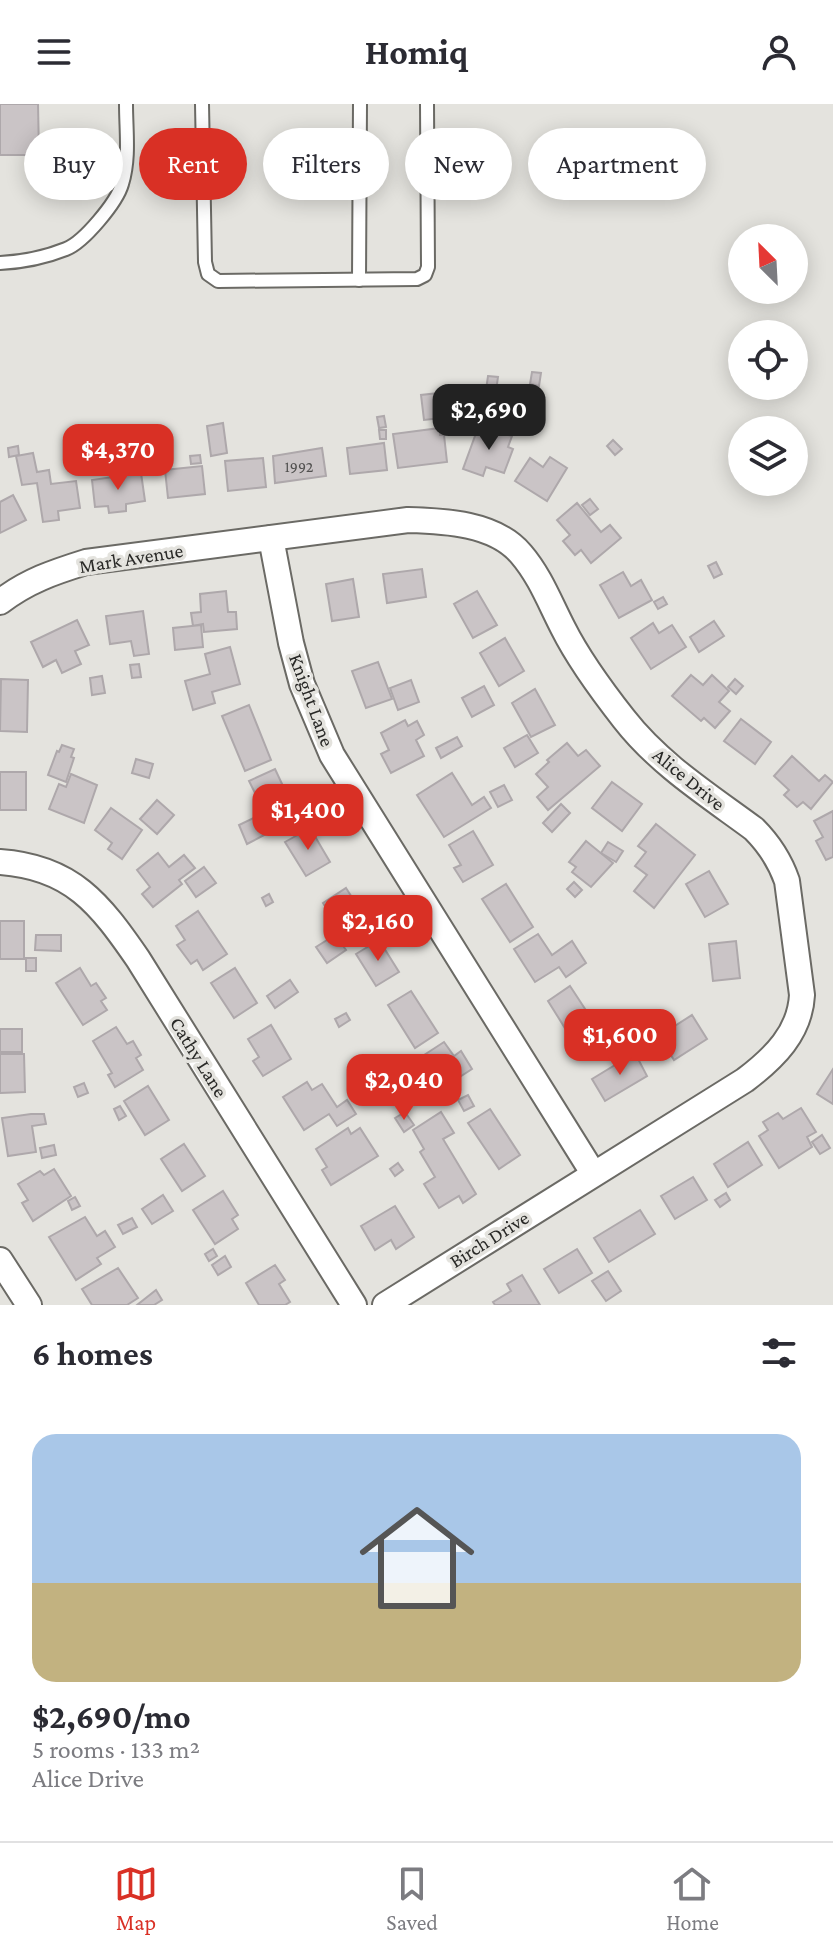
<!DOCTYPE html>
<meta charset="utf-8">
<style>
body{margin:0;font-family:"Crimson Pro",serif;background:#f7f7f7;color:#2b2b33;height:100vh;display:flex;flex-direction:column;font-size:30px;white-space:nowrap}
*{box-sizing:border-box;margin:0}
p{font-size:26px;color:#7c7c81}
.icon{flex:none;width:44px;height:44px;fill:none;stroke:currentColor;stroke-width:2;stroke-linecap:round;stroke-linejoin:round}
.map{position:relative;height:1201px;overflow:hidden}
.drawer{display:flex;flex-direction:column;background:#fff;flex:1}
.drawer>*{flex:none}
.hud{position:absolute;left:24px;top:24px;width:786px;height:72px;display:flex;gap:16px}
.needle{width:52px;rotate:336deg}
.tools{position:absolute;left:728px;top:120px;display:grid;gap:16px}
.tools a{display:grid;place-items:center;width:80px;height:80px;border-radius:50%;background:#fff;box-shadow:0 4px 20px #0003;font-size:40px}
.price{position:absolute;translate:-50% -68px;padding:0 18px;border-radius:16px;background:#d93025;color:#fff;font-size:26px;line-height:52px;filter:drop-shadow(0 2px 4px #0008)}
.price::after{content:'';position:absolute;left:50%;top:48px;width:24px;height:18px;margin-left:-12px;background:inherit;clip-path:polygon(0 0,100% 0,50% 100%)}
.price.active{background:#222;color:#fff}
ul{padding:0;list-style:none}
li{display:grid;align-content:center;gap:16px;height:424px;padding:0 32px}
li span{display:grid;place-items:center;height:248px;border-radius:24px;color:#555}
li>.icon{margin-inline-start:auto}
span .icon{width:144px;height:144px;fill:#fffc;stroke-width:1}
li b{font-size:34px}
h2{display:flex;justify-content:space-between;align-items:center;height:96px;padding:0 32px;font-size:34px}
.tag{padding:0 28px;border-radius:36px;background:#fff;box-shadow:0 4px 20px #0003;font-size:28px;line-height:72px}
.tag.active{background:#d93025;color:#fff}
header{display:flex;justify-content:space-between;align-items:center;height:104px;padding:0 32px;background:#fff;font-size:36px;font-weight:700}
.dock{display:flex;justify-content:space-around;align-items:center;height:112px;border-top:2px solid #e1e1e2;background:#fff;font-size:22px;color:#7c7c81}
.dock a{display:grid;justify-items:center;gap:4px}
.dock .active{color:#d93025}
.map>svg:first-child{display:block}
</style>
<header><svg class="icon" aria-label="menu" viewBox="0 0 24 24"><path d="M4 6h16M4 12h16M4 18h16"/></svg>Homiq<svg class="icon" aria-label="person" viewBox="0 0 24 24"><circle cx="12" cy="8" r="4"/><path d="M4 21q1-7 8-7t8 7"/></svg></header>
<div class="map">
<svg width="833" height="1201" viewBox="0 0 833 1201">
<rect width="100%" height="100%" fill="#e4e3de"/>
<!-- building -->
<g fill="#cac4c6" stroke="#aea8ab" stroke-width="2">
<path d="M 0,0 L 38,0 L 39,51 L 0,51 Z"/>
<path d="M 532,268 L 541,269 L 539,282 L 530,280 Z"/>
<path d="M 488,272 L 498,273 L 496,287 L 486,286 Z"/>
<path d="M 464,287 L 474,290 L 472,298 L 462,295 Z"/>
<path d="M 447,288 L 450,313 L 424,316 L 421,291 Z"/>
<path d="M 384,312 L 386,323 L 379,324 L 377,313 Z"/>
<path d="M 223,319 L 227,349 L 211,352 L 207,322 Z"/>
<path d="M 479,321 L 512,332 L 508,343 L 513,345 L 504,369 L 486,363 L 483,372 L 463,365 Z"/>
<path d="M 440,324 L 440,331 L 444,331 L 447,358 L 398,364 L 393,330 Z"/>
<path d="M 379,326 L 386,326 L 386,335 L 380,335 Z"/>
<path d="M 613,336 L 622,345 L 615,351 L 607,342 Z"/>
<path d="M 384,339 L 387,366 L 350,370 L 347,344 Z"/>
<path d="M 18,342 L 19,351 L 9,353 L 8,344 Z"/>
<path d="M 143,343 L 151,343 L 152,352 L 144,352 Z"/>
<path d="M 322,344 L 326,372 L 275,379 L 273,352 Z"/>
<path d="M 33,349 L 37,368 L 49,366 L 51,380 L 76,377 L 80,404 L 58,407 L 59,416 L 43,418 L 37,379 L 22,381 L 16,352 Z"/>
<path d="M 200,351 L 201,359 L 191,360 L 190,352 Z"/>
<path d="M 550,353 L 567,364 L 547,397 L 515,377 L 530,354 L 543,363 Z"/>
<path d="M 263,354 L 266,383 L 228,387 L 225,357 Z"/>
<path d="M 202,362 L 205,390 L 168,394 L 165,366 Z"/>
<path d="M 141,369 L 145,397 L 126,400 L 126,407 L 109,409 L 108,402 L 95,403 L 92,376 Z"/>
<path d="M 13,391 L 26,416 L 0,429 L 0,398 Z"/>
<path d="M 590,395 L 598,405 L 590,411 L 582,401 Z"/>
<path d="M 577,399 L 601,428 L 610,421 L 621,434 L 591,459 L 581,446 L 575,451 L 563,437 L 570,431 L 557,416 Z"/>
<path d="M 716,458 L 722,470 L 714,474 L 708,462 Z"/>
<path d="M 422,465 L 426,493 L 387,499 L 383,470 Z"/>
<path d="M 623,468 L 631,482 L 641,476 L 652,496 L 619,514 L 600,481 Z"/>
<path d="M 353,475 L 359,513 L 332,517 L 326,480 Z"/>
<path d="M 226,487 L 228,508 L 236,508 L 237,525 L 204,528 L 203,520 L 193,522 L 191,509 L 201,508 L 200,490 Z"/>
<path d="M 477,487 L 497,521 L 473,534 L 454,500 Z"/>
<path d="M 663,493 L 667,500 L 658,505 L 654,498 Z"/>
<path d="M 143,507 L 149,550 L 134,552 L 131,537 L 110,540 L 106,512 Z"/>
<path d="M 77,516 L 89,541 L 75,547 L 81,560 L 62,569 L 56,556 L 43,563 L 31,538 Z"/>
<path d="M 714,517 L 724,532 L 699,548 L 690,533 Z"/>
<path d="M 653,519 L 659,529 L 672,521 L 686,543 L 651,565 L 631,534 Z"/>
<path d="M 201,521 L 203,543 L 175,546 L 173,524 Z"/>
<path d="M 505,534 L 524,567 L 499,582 L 480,549 Z"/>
<path d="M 230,543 L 240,580 L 212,588 L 215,599 L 193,606 L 185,577 L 210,570 L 205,550 Z"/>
<path d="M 378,558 L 392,595 L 366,604 L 352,567 Z"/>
<path d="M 139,560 L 141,573 L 132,574 L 130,561 Z"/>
<path d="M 691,571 L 703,581 L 712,571 L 729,587 L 719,598 L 730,607 L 715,624 L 704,614 L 701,617 L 672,592 Z"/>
<path d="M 102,572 L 105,589 L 92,591 L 90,574 Z"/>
<path d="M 1,575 L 28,576 L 27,628 L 0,627 Z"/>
<path d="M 735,575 L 743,582 L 736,590 L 728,583 Z"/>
<path d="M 411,576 L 419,598 L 398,606 L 390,584 Z"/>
<path d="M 484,582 L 494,601 L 472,613 L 462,594 Z"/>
<path d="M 535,585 L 555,621 L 531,633 L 512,599 Z"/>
<path d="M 249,601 L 271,656 L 245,667 L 222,612 Z"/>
<path d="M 741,615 L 771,638 L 755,660 L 724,637 Z"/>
<path d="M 405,616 L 408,622 L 417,617 L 424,631 L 416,636 L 424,652 L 391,669 L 381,650 L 389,646 L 381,629 Z"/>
<path d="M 527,631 L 538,649 L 515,663 L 504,644 Z"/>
<path d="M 457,633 L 462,642 L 441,654 L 436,644 Z"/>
<path d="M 567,639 L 578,652 L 586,646 L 600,662 L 548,706 L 537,693 L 548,683 L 536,670 L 549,658 L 547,656 Z"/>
<path d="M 62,641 L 74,645 L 71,653 L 74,654 L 66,678 L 48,671 L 57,647 L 59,648 Z"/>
<path d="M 792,652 L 819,677 L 825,671 L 833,678 L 811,705 L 803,698 L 797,703 L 784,691 L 789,686 L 774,672 Z"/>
<path d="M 136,655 L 153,660 L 149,674 L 132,669 Z"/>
<path d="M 275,665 L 291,699 L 266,711 L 249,677 Z"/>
<rect x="0" y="668" width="26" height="38"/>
<path d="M 452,669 L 472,701 L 484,693 L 491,704 L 444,733 L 417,691 Z"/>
<path d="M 71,670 L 97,681 L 84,719 L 49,705 L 59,680 L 66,683 Z"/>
<path d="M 612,678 L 642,700 L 622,727 L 592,704 Z"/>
<path d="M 504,681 L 512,696 L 498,703 L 490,688 Z"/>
<path d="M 157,696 L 174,711 L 157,730 L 140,715 Z"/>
<path d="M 561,700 L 570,709 L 552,728 L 543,719 Z"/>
<path d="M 111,704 L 142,726 L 122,755 L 108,745 L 112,739 L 95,726 Z"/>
<path d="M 833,707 L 833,753 L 826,756 L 816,737 L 823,733 L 814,717 Z"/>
<path d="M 260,711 L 268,729 L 247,740 L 239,721 Z"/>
<path d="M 656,720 L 695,751 L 654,804 L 634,787 L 647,771 L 635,762 L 646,748 L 638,742 Z"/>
<path d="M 310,724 L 330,758 L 306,772 L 285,738 Z"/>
<path d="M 473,727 L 493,761 L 463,778 L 454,764 L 461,761 L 449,741 Z"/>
<path d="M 586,737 L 613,759 L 591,783 L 572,768 L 576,763 L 569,758 Z"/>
<path d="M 608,738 L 623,747 L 616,758 L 601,749 Z"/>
<path d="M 158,749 L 169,763 L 184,751 L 195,764 L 179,776 L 182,780 L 153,803 L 142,790 L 150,783 L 137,766 Z"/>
<path d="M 204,763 L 216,779 L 196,793 L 185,777 Z"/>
<path d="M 709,767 L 728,800 L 705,813 L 686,780 Z"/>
<path d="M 574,778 L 582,786 L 575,793 L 567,785 Z"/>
<path d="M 506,780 L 533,823 L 510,838 L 482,795 Z"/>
<path d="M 346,784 L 367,817 L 343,831 L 323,799 Z"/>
<path d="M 269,790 L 273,798 L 266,802 L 262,794 Z"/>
<path d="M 198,807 L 227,850 L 203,866 L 197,856 L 191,860 L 177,841 L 185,836 L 176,822 Z"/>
<rect x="0" y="817" width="24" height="38"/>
<path d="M 538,830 L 552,851 L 572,837 L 586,859 L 566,873 L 559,863 L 535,878 L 514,845 Z"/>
<path d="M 36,831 L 61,831 L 61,847 L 35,846 Z"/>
<path d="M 335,831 L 346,846 L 327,859 L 316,843 Z"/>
<path d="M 379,836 L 399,868 L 376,882 L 356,850 Z"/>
<path d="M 736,837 L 740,874 L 713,877 L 709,840 Z"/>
<rect x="26" y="854" width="10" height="13"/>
<path d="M 80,864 L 91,882 L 96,879 L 106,894 L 101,897 L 107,906 L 83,921 L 56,879 Z"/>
<path d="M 235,864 L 257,899 L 234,914 L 211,879 Z"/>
<path d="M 290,876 L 298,888 L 275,904 L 267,892 Z"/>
<path d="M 570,882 L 591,914 L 568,929 L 548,897 Z"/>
<path d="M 411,887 L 438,929 L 415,944 L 388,901 Z"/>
<path d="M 346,909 L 350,916 L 339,923 L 335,915 Z"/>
<path d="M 692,911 L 707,935 L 674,956 L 659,932 Z"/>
<path d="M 271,921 L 291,955 L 263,972 L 253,957 L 259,953 L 248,935 Z"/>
<path d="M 116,923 L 127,940 L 133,937 L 141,951 L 136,954 L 143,966 L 115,983 L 108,971 L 112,969 L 93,937 Z"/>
<rect x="0" y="925" width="22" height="23"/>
<path d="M 634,926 L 639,935 L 627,943 L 622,934 Z"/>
<path d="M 444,938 L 454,952 L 461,947 L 472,965 L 441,985 L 421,953 Z"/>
<path d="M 635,949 L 647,972 L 605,997 L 592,975 Z"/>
<path d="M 0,950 L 24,950 L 25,988 L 0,989 Z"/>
<path d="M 833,965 L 833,1000 L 817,990 Z"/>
<path d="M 307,978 L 312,986 L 322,980 L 337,1003 L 347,996 L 356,1010 L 337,1022 L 329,1010 L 304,1026 L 283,993 Z"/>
<path d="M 84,979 L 88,989 L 78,993 L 74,983 Z"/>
<path d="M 148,982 L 169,1016 L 145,1031 L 124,997 Z"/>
<path d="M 468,991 L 474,1002 L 464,1007 L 458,996 Z"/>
<path d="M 120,1002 L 126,1012 L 119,1016 L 114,1005 Z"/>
<path d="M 801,1004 L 816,1028 L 807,1033 L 812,1043 L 779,1064 L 759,1032 L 768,1026 L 763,1018 L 778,1009 L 783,1015 Z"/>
<path d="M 490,1005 L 520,1051 L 499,1065 L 468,1019 Z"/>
<path d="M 405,1008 L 414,1021 L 404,1028 L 395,1014 Z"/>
<path d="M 441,1008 L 454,1029 L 443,1035 L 476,1090 L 463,1099 L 459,1092 L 439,1104 L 424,1080 L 435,1073 L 420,1048 L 424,1045 L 413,1026 Z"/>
<path d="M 31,1010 L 44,1010 L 46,1020 L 32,1022 L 36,1048 L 8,1052 L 2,1014 Z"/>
<path d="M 348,1024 L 351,1030 L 360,1024 L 378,1052 L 331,1081 L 322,1066 L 327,1063 L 316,1045 Z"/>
<path d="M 822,1031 L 830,1044 L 820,1050 L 812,1038 Z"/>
<path d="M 748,1038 L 762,1061 L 728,1083 L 714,1060 Z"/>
<path d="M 184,1040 L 205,1072 L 182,1087 L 161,1055 Z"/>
<path d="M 54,1041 L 56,1051 L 42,1054 L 40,1044 Z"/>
<path d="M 398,1059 L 403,1066 L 395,1072 L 390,1065 Z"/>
<path d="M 54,1065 L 71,1092 L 33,1117 L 22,1099 L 28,1096 L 18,1080 L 40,1067 L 44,1071 Z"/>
<path d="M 693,1073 L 707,1096 L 675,1115 L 661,1092 Z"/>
<path d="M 223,1087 L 238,1111 L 232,1115 L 238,1125 L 215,1140 L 193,1106 Z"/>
<path d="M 726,1089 L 730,1096 L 720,1103 L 715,1096 Z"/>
<path d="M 163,1091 L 173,1107 L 152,1120 L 142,1105 Z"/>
<path d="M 75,1093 L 80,1102 L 72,1106 L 68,1097 Z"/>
<path d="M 395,1102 L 414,1133 L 396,1145 L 391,1136 L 375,1146 L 361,1122 Z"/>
<path d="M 640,1106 L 655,1130 L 609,1158 L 594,1134 Z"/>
<path d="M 85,1113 L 97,1132 L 105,1127 L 115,1143 L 97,1154 L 101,1160 L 76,1176 L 49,1133 Z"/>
<path d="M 132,1114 L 137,1123 L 123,1130 L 118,1121 Z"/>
<path d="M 213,1145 L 217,1152 L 209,1157 L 205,1150 Z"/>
<path d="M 577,1145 L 592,1169 L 559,1189 L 544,1165 Z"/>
<path d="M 225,1152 L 231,1163 L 218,1171 L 212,1161 Z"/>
<path d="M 275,1161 L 285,1176 L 279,1180 L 290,1198 L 285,1201 L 259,1201 L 246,1179 Z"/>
<path d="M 118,1164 L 138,1194 L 127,1201 L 92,1201 L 82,1185 Z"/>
<path d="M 608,1167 L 621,1187 L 606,1197 L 592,1177 Z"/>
<path d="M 522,1171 L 540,1201 L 495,1201 L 493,1198 L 511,1187 L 507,1180 Z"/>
<path d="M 156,1186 L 162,1196 L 154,1201 L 137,1201 Z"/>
</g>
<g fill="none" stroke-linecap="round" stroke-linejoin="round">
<!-- service casing -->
<g stroke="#6b6a65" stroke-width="16">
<g id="service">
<path d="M 202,0 L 205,158 L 208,170 L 218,177 L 417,175 L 425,171 L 428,163 L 427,0"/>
<path d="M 0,159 C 22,158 46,153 66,145 C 84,138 117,98 122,80 C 130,54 126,27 126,0"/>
<path d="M 359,176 L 360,0"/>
</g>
</g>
<!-- minor casing -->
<g stroke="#6b6a65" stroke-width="28">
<g id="minor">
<path d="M 271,434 L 291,539 L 302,580 L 332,651 L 593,1069"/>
<path d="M 0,498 C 27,477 54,468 86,458 L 408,416 C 444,417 495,419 521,450 C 540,472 550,499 563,524 C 579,556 602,587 624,615 C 659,660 708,691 754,725 C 769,740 780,757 787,777 L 802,891 C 800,929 774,954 745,976 L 385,1201"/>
<path d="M 0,758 C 72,763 100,800 138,855 L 354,1201"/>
<path d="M 0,1156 L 29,1201"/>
</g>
</g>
<!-- service -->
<use href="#service" stroke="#fff" stroke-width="12"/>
<!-- minor -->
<use href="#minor" stroke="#fff" stroke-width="24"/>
</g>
<g text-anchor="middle" stroke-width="7" stroke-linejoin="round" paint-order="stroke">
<!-- number labels -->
<g font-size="16" fill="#51504f">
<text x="299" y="368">1992</text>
</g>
<!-- street labels -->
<g font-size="20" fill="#292927" stroke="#e4e3de">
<text transform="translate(131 454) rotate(-9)" y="7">Mark Avenue</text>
<text transform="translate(312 596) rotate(70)" y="7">Knight Lane</text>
<text transform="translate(689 675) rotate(39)" y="7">Alice Drive</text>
<text transform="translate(199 953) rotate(58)" y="7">Cathy Lane</text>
<text transform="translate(489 1135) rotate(-32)" y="7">Birch Drive</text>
</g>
</g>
</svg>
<div class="tools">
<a><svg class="needle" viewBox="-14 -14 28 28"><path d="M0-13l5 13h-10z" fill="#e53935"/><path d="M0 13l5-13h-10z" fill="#7c7c81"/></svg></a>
<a><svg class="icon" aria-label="locate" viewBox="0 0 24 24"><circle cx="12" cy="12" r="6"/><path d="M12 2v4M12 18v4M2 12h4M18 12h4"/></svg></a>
<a><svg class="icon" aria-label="layers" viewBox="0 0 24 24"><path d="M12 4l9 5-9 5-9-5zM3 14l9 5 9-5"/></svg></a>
</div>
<b class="price active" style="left:489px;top:348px">$2,690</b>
<b class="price" style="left:118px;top:388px">$4,370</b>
<b class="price" style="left:308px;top:748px">$1,400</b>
<b class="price" style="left:378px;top:859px">$2,160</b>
<b class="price" style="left:620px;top:973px">$1,600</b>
<b class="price" style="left:404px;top:1018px">$2,040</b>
<div class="hud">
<a class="tag">Buy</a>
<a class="tag active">Rent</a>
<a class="tag">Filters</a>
<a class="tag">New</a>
<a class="tag">Apartment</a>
</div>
</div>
<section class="drawer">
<h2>6 homes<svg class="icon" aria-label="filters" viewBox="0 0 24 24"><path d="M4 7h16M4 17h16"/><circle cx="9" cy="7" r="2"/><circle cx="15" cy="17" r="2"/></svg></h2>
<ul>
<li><span style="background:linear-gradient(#a9c7e8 60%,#c2b280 0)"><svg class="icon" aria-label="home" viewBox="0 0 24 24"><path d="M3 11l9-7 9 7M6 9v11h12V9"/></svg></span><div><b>$2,690/mo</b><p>5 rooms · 133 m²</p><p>Alice Drive</p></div></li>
</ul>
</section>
<nav class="dock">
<a class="active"><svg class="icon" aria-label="map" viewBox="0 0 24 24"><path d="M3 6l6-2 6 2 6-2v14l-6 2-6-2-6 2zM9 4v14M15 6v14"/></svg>Map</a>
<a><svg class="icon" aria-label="saved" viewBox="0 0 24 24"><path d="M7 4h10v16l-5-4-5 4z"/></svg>Saved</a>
<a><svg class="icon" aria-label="home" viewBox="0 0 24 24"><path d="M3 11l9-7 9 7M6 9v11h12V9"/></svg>Home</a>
</nav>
